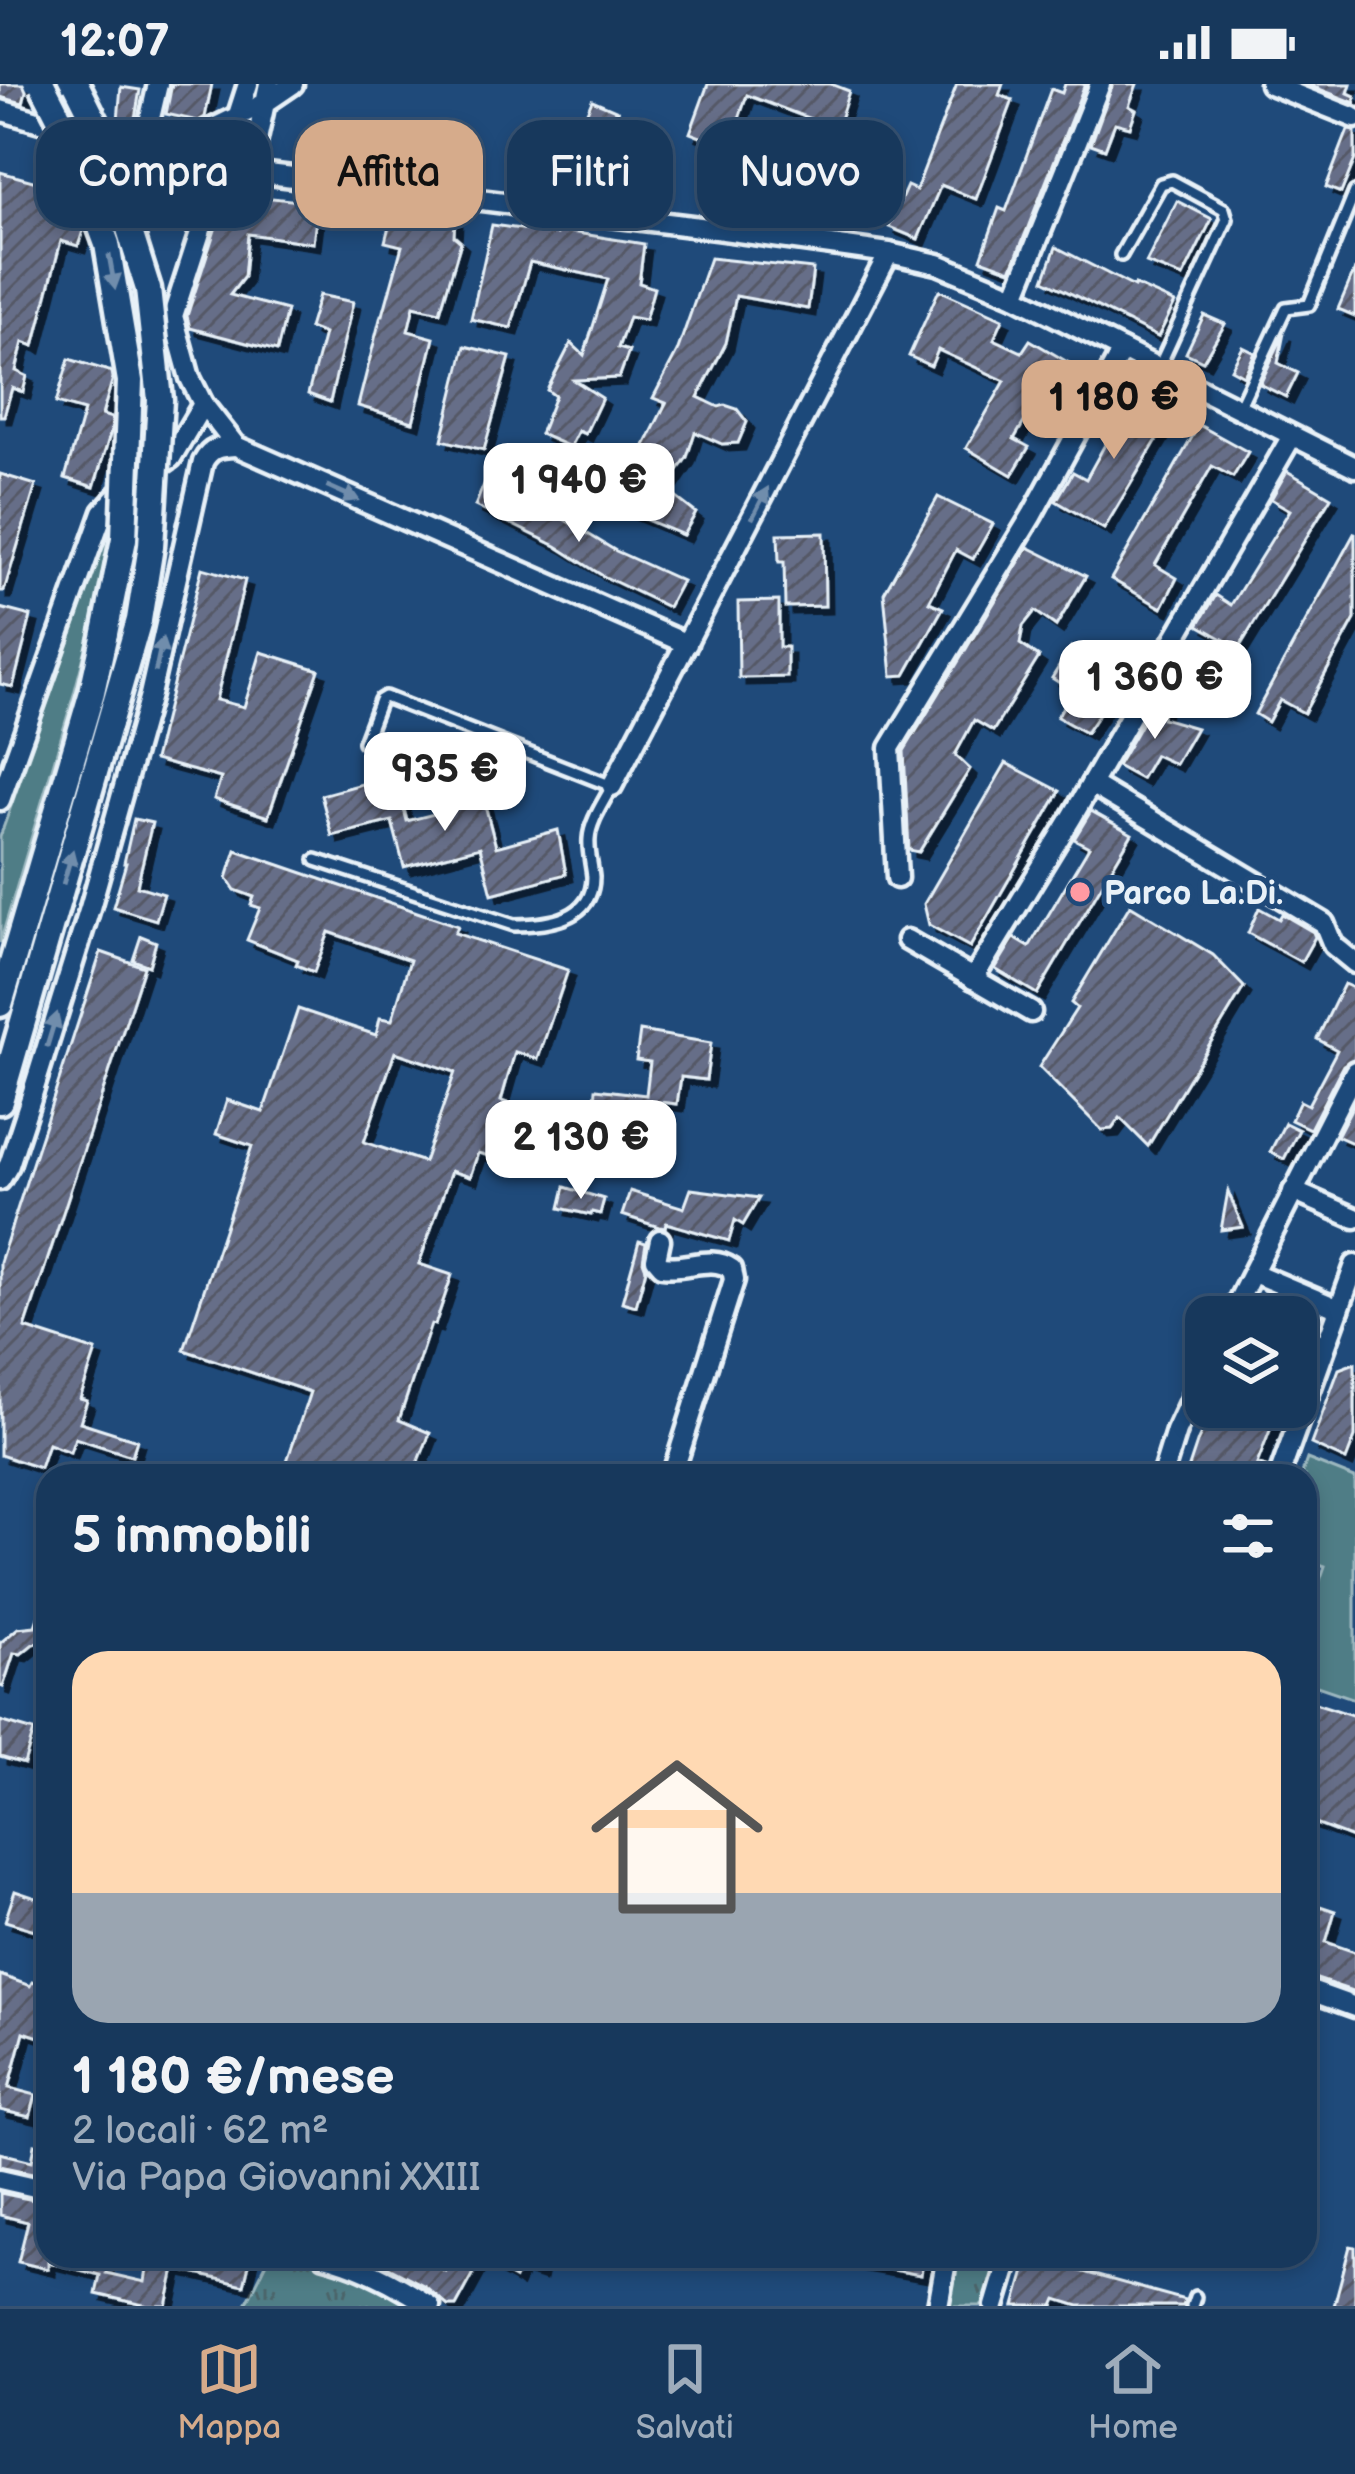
<!DOCTYPE html>
<html lang="it">
<meta charset="utf-8">
<style>
body{margin:0;font-family:"Balsamiq Sans",sans-serif;background:#244365;color:#f1f3f6;height:100vh;display:flex;flex-direction:column;font-size:45px;white-space:nowrap}
*{box-sizing:border-box;margin:0}
p{font-size:39px;color:#9eacbb}
.icon{flex:none;width:66px;height:66px;fill:none;stroke:currentColor;stroke-width:2;stroke-linecap:round;stroke-linejoin:round}
.map{position:relative;flex:1;overflow:hidden}
.side{position:absolute;left:36px;top:1380px;width:1281px;height:804px;display:flex;flex-direction:column;background:#17385c;border-radius:36px;box-shadow:0 6px 18px #0003,0 0 0 3px #365272}
.side>*{flex:none}
.banner{position:absolute;left:36px;top:36px;width:1284px;height:108px;display:flex;gap:24px}
.controls{position:absolute;left:1185px;top:1212px;display:grid;gap:24px}
.controls a{display:grid;place-items:center;width:132px;height:132px;border-radius:24px;background:#17385c;box-shadow:0 6px 18px #0003,0 0 0 3px #365272;font-size:60px}
.price{position:absolute;translate:-50% -102px;padding:0 27px;border-radius:24px;background:#fff;color:#222;font-size:39px;line-height:78px;filter:drop-shadow(0 3px 6px #0008)}
.price::after{content:'';position:absolute;left:50%;top:72px;width:36px;height:27px;margin-left:-18px;background:inherit;clip-path:polygon(0 0,100% 0,50% 100%)}
.price.selected{background:#d6ab8b;color:#111}
ul{padding:0;list-style:none}
li{display:grid;align-content:center;gap:24px;height:636px;padding:0 36px}
li+li{border-top:3px solid #365272}
li span{display:grid;place-items:center;height:372px;border-radius:36px;color:#555}
li>.icon{margin-inline-start:auto}
span .icon{width:216px;height:216px;fill:#fffc;stroke-width:1}
li b{font-size:51px}
h2{display:flex;justify-content:space-between;align-items:center;height:144px;padding:0 36px;font-size:51px}
.tag{padding:0 42px;border-radius:36px;background:#17385c;box-shadow:0 6px 18px #0003,0 0 0 3px #365272;font-size:42px;line-height:108px}
.tag.selected{background:#d6ab8b;color:#111}
.status{display:flex;justify-content:space-between;align-items:center;height:84px;padding:0 60px;background:#17385c;direction:ltr}
.status svg{height:33px;fill:currentColor}
.menu{display:flex;justify-content:space-around;align-items:center;height:168px;border-top:3px solid #365272;background:#17385c;font-size:33px;color:#9eacbb}
.menu a{display:grid;justify-items:center;gap:6px}
.menu .selected{color:#d6ab8b}
.map>svg:first-child{display:block}
</style>
<div class="status"><b>12:07</b><svg viewBox="0 0 49 12"><path d="M0 12V9h3v3zM5 12V6h3v6zM10 12V3h3v9zM15 12V0h3v12zM26 1h20v11H26zM47 4h2v5h-2z"/></svg></div>
<div class="map">
<svg width="1355" height="2222" viewBox="0 0 1355 2222">
<defs>
<pattern id="park-tufts" width="24" height="20" patternUnits="userSpaceOnUse" patternTransform="scale(3)"><rect width="24" height="20" fill="#507d86"/><path d="M3 7l-1-3M5 7V3M7 7l1-3M15 17l-1-3M17 17v-4M19 17l1-3" fill="none" stroke="#4c656b"/></pattern>
<pattern id="building-hatch" width="6" height="6" patternUnits="userSpaceOnUse" patternTransform="scale(3)"><rect width="6" height="6" fill="#666e88"/><path d="M-1 1l2-2M0 6l6-6M5 7l2-2" fill="none" stroke="#545966"/></pattern>
<filter id="shadow"><feDropShadow dx="7" dy="7" stdDeviation="0" flood-color="#0009"/></filter>
</defs>
<rect width="100%" height="100%" fill="#1f4a7a"/>
<filter id="ink" filterUnits="userSpaceOnUse"><feTurbulence type="fractalNoise" baseFrequency=".00833" numOctaves="2"/><feDisplacementMap in="SourceGraphic" scale="24" xChannelSelector="R" yChannelSelector="G"/><feConvolveMatrix kernelMatrix="1 2 1 2 8 2 1 2 1" color-interpolation-filters="sRGB"/></filter>
<g filter="url(#ink)">
<!-- grass -->
<g fill="#507d86" stroke="#9cb7bf" stroke-width="3">
<path d="M 114,421 L 102,503 L 74,610 L 0,859 L 0,753 L 76,539 Z"/>
<path d="M 1307,1375 L 1355,1394 L 1355,1615 L 1305,1598 L 1305,1521 L 1315,1511 L 1325,1482 L 1305,1475 L 1305,1392 L 1301,1392 Z"/>
</g>
<!-- park -->
<g fill="url(#park-tufts)" stroke="#9cb7bf" stroke-width="3">
<path d="M 270,2172 L 313,2172 L 395,2199 L 429,2222 L 245,2222 Z"/>
<path d="M 957,2172 L 1002,2172 L 988,2222 L 947,2222 Z"/>
</g>
<!-- building -->
<g fill="url(#building-hatch)" stroke="#e8f1f8" stroke-width="3" fill-rule="evenodd" filter="url(#shadow)">
<path d="M 0,0 L 23,0 L 26,7 L 23,19 L 0,13 Z"/>
<path d="M 172,0 L 212,0 L 205,33 L 198,37 L 166,30 Z"/>
<path d="M 708,0 L 831,0 L 849,7 L 837,45 L 747,11 L 729,64 L 690,49 Z"/>
<path d="M 957,0 L 1003,0 L 999,11 L 1013,16 L 976,115 L 941,101 L 918,155 L 889,143 L 907,102 L 916,106 Z"/>
<path d="M 1065,0 L 1085,0 L 1011,186 L 981,175 L 999,124 L 1006,127 L 1051,5 L 1062,9 Z"/>
<path d="M 1113,0 L 1137,0 L 1129,22 L 1136,26 L 1130,43 L 1115,39 L 1105,65 L 1091,60 Z"/>
<path d="M 1306,0 L 1351,0 L 1348,9 L 1355,12 L 1355,19 Z"/>
<path d="M 121,3 L 140,6 L 132,51 L 125,49 L 118,36 Z"/>
<path d="M 592,16 L 618,27 L 612,41 L 621,47 L 603,94 L 560,76 L 569,51 L 576,54 Z"/>
<path d="M 1348,46 L 1355,47 L 1355,75 L 1341,109 L 1326,103 Z"/>
<path d="M 0,88 L 66,106 L 58,136 L 84,144 L 78,162 L 61,157 L 34,262 L 23,258 L 16,287 L 27,292 L 23,308 L 12,304 L 4,332 L 0,332 Z"/>
<path d="M 151,92 L 172,98 L 164,130 L 144,123 Z"/>
<path d="M 227,109 L 318,119 L 313,159 L 248,150 L 244,193 L 230,211 L 287,226 L 277,267 L 190,244 L 187,232 Z"/>
<path d="M 1177,117 L 1212,135 L 1183,193 L 1146,179 Z"/>
<path d="M 393,126 L 455,136 L 454,152 L 461,158 L 440,228 L 414,222 L 408,247 L 434,254 L 413,338 L 358,322 L 381,231 L 383,231 L 402,162 L 385,158 Z"/>
<path d="M 492,141 L 557,150 L 558,146 L 644,160 L 639,199 L 654,204 L 645,236 L 629,233 L 618,264 L 629,267 L 619,294 L 574,296 L 602,314 L 585,350 L 578,347 L 570,363 L 540,350 L 555,312 L 547,306 L 571,259 L 584,271 L 608,195 L 530,178 L 511,244 L 471,235 Z"/>
<path d="M 1056,163 L 1134,203 L 1135,201 L 1175,219 L 1158,253 L 1044,196 Z"/>
<path d="M 710,174 L 813,185 L 808,225 L 736,212 L 726,259 L 698,313 L 719,323 L 725,321 L 737,325 L 747,338 L 738,359 L 722,360 L 695,348 L 687,373 L 665,405 L 696,429 L 683,451 L 606,419 L 622,385 L 631,390 L 666,319 L 653,314 L 677,268 Z"/>
<path d="M 1355,185 L 1355,232 L 1338,225 Z"/>
<path d="M 939,206 L 1003,235 L 994,255 L 1022,268 L 1030,256 L 1076,283 L 1058,314 L 1044,305 L 1014,355 L 1029,363 L 1012,391 L 966,364 L 1005,297 L 938,266 L 931,282 L 909,272 Z"/>
<path d="M 319,211 L 353,218 L 330,318 L 308,310 L 324,250 L 309,244 Z"/>
<path d="M 1204,231 L 1225,240 L 1203,277 L 1186,269 Z"/>
<path d="M 1284,249 L 1278,279 L 1298,289 L 1286,313 L 1260,300 Z"/>
<path d="M 465,262 L 510,273 L 484,366 L 442,356 Z"/>
<path d="M 1243,263 L 1255,269 L 1244,292 L 1231,285 Z"/>
<path d="M 69,275 L 112,288 L 113,294 L 102,331 L 112,334 L 112,344 L 94,403 L 65,394 L 84,327 L 56,319 Z"/>
<path d="M 1118,310 L 1168,337 L 1104,445 L 1056,417 L 1073,388 L 1086,395 L 1113,346 L 1100,339 Z"/>
<path d="M 1199,341 L 1248,368 L 1233,393 L 1212,382 L 1155,481 L 1177,494 L 1162,524 L 1111,495 Z"/>
<path d="M 1287,387 L 1331,413 L 1239,564 L 1198,541 L 1216,511 L 1231,521 L 1290,426 L 1271,415 Z"/>
<path d="M 0,390 L 36,401 L 4,507 L 0,507 Z"/>
<path d="M 485,398 L 560,433 L 616,467 L 682,497 L 668,523 L 603,492 L 556,462 L 475,422 Z"/>
<path d="M 938,413 L 993,440 L 973,475 L 956,466 L 929,518 L 943,524 L 905,591 L 892,592 L 884,509 Z"/>
<path d="M 1355,448 L 1355,535 L 1304,629 L 1280,616 L 1268,638 L 1255,630 Z"/>
<path d="M 824,449 L 825,522 L 785,523 L 784,478 L 779,478 L 778,450 Z"/>
<path d="M 1028,463 L 1086,492 L 1056,542 L 1035,527 L 1023,542 L 1020,560 L 1039,573 L 993,647 L 974,636 L 955,671 L 970,685 L 919,768 L 909,766 L 904,667 Z"/>
<path d="M 202,484 L 245,496 L 216,616 L 244,623 L 261,568 L 319,586 L 268,733 L 214,715 L 221,694 L 154,676 Z"/>
<path d="M 779,517 L 779,563 L 787,563 L 787,593 L 739,594 L 738,518 Z"/>
<path d="M 0,524 L 31,532 L 13,603 L 0,600 Z"/>
<path d="M 1071,563 L 1097,578 L 1104,570 L 1129,584 L 1086,649 L 1057,633 L 1072,607 L 1052,594 Z"/>
<path d="M 1155,616 L 1163,623 L 1162,634 L 1196,644 L 1175,680 L 1155,671 L 1141,695 L 1117,682 Z"/>
<path d="M 1006,679 L 1060,707 L 970,863 L 929,841 L 924,820 Z"/>
<path d="M 395,691 L 407,737 L 484,717 L 496,763 L 558,746 L 566,790 L 492,810 L 480,763 L 404,783 L 392,737 L 332,752 L 321,711 Z"/>
<path d="M 1091,727 L 1132,750 L 1037,910 L 995,885 L 1014,854 L 1029,863 L 1089,763 L 1074,755 Z"/>
<path d="M 134,735 L 152,739 L 137,802 L 164,810 L 156,836 L 113,823 L 126,779 L 124,779 Z"/>
<path d="M 236,766 L 458,842 L 455,849 L 568,886 L 538,975 L 515,968 L 501,1017 L 510,1020 L 493,1073 L 478,1069 L 470,1093 L 451,1087 L 419,1180 L 452,1191 L 435,1241 L 431,1240 L 399,1336 L 430,1349 L 413,1392 L 292,1392 L 283,1389 L 310,1308 L 184,1266 L 252,1062 L 216,1050 L 227,1016 L 263,1028 L 298,925 L 376,951 L 380,934 L 392,936 L 410,876 L 329,848 L 314,888 L 296,881 L 298,876 L 247,856 L 260,824 L 251,821 L 254,813 L 235,806 L 227,794 ZM 395,968 L 455,988 L 424,1078 L 364,1058 Z"/>
<path d="M 1130,821 L 1213,871 L 1244,903 L 1148,1062 L 1120,1034 L 1112,1045 L 1102,1046 L 1039,983 L 1077,924 L 1071,919 Z"/>
<path d="M 1259,824 L 1279,835 L 1282,830 L 1313,848 L 1315,853 L 1301,878 L 1248,849 Z"/>
<path d="M 141,852 L 156,858 L 149,882 L 133,876 Z"/>
<path d="M 101,868 L 144,883 L 25,1244 L 96,1267 L 80,1315 L 87,1317 L 80,1338 L 137,1356 L 132,1372 L 75,1354 L 70,1368 L 48,1360 L 40,1384 L 0,1371 L 0,1178 Z"/>
<path d="M 1344,900 L 1355,905 L 1355,974 L 1343,981 L 1310,1045 L 1291,1036 L 1300,1017 L 1308,1021 L 1337,966 L 1317,955 Z"/>
<path d="M 640,947 L 711,959 L 706,996 L 681,993 L 677,1020 L 659,1018 L 657,1037 L 651,1036 L 648,1065 L 638,1063 L 636,1082 L 600,1077 L 603,1030 L 594,1029 L 596,1005 L 646,1011 L 650,978 L 636,976 Z"/>
<path d="M 1355,1017 L 1355,1060 L 1337,1052 Z"/>
<path d="M 1285,1039 L 1299,1046 L 1284,1075 L 1270,1068 Z"/>
<path d="M 565,1103 L 604,1115 L 600,1130 L 592,1128 L 591,1131 L 560,1124 Z"/>
<path d="M 691,1105 L 759,1114 L 743,1141 L 735,1136 L 729,1157 L 666,1139 L 665,1144 L 659,1143 L 622,1131 L 630,1107 L 684,1124 Z"/>
<path d="M 1228,1107 L 1243,1143 L 1221,1146 Z"/>
<path d="M 639,1157 L 646,1159 L 643,1177 L 646,1185 L 636,1222 L 622,1218 Z"/>
<path d="M 1355,1279 L 1355,1353 L 1346,1376 L 1311,1360 L 1339,1285 Z"/>
<path d="M 1214,1323 L 1279,1323 L 1257,1380 L 1268,1384 L 1266,1392 L 1186,1392 L 1198,1356 Z"/>
<path d="M 46,1511 L 48,1511 L 48,1556 L 33,1560 L 21,1570 L 14,1569 L 3,1603 L 0,1602 L 0,1559 L 18,1544 L 35,1542 Z"/>
<path d="M 1309,1617 L 1355,1632 L 1355,1755 L 1305,1736 L 1305,1631 Z"/>
<path d="M 0,1637 L 34,1647 L 24,1680 L 0,1673 Z"/>
<path d="M 15,1807 L 48,1818 L 48,1850 L 5,1837 Z"/>
<path d="M 1305,1817 L 1335,1827 L 1326,1858 L 1355,1868 L 1355,1908 L 1305,1891 Z"/>
<path d="M 0,1891 L 30,1902 L 32,1898 L 48,1903 L 48,1956 L 24,1948 L 9,2004 L 36,2011 L 30,2033 L 0,2026 Z"/>
<path d="M 35,2060 L 48,2064 L 48,2092 L 0,2082 L 0,2069 L 32,2077 Z"/>
<path d="M 0,2109 L 48,2119 L 48,2172 L 107,2172 L 106,2189 L 145,2198 L 148,2179 L 145,2178 L 146,2172 L 251,2172 L 244,2201 L 175,2185 L 167,2222 L 148,2222 L 96,2210 L 100,2191 L 48,2178 L 48,2185 L 18,2178 L 28,2138 L 0,2131 Z"/>
<path d="M 1350,2162 L 1355,2163 L 1355,2222 L 1334,2222 Z"/>
<path d="M 368,2172 L 418,2172 L 445,2187 L 453,2172 L 542,2172 L 538,2189 L 520,2183 L 515,2195 L 481,2176 L 456,2222 L 448,2222 L 425,2202 Z"/>
<path d="M 859,2172 L 924,2172 L 921,2191 L 858,2180 Z"/>
<path d="M 1029,2173 L 1185,2216 L 1183,2222 L 1079,2222 L 1057,2215 L 1054,2222 L 1015,2222 Z"/>
</g>
<g fill="none" stroke-linecap="round" stroke-linejoin="round">
<!-- lane casing -->
<g stroke="#e8f1f8" stroke-width="18">
<g id="lane">
<path d="M 1121,171 L 1161,100 L 1172,97 L 1224,125 L 1227,135 L 1159,283"/>
<path d="M 1238,326 L 1286,224 L 1309,221 L 1355,108"/>
<path d="M 316,776 L 514,841 C 547,841 593,836 593,793 C 592,781 588,768 589,755 C 590,737 604,718 612,702 L 385,613 L 380,616 L 364,658"/>
<path d="M 1192,2222 L 1195,2213"/>
</g>
</g>
<!-- street casing -->
<g stroke="#e8f1f8" stroke-width="27">
<g id="street">
<path d="M 248,0 L 173,232 L 190,294 L 203,320 L 236,362 L 687,560"/>
<path d="M 1270,0 L 1355,34"/>
<path d="M 0,26 L 142,68 L 220,84 L 716,145 L 889,169 L 938,180 L 1015,212 L 1355,383"/>
<path d="M 142,68 L 158,0"/>
<path d="M 174,74 L 181,60 L 265,19 L 293,0"/>
<path d="M 250,88 L 269,0"/>
<path d="M 1015,212 L 1100,0"/>
<path d="M 1091,700 L 1324,839 L 1333,861 L 1355,879"/>
<path d="M 612,702 L 889,169"/>
<path d="M 0,716 L 103,428 L 118,411 L 171,374 L 203,320"/>
<path d="M 897,794 L 890,664 L 1032,431 L 1122,266"/>
<path d="M 907,856 L 1031,928"/>
<path d="M 973,895 L 1072,733 L 1292,352"/>
<path d="M 0,1096 L 9,1081 L 31,1014 L 90,824 L 150,611 L 203,378 C 211,363 220,363 236,362"/>
<path d="M 1293,1107 L 1355,1134"/>
<path d="M 660,1156 L 656,1175 L 662,1182 C 686,1186 711,1170 732,1185 L 734,1196 L 672,1392"/>
<path d="M 1254,1189 L 1339,1225"/>
<path d="M 1235,1223 L 1259,1233"/>
<path d="M 1230,1233 L 1355,987"/>
<path d="M 1296,1249 L 1325,1262"/>
<path d="M 1162,1392 L 1176,1347 L 1206,1282"/>
<path d="M 1279,1392 L 1355,1181"/>
<path d="M 1305,1905 L 1355,1923"/>
<path d="M 0,2095 L 48,2106"/>
<path d="M 325,2172 C 364,2182 397,2200 430,2222"/>
<path d="M 938,2222 L 947,2172"/>
<path d="M 995,2222 L 1010,2172"/>
</g>
</g>
<!-- secondary casing -->
<g stroke="#e8f1f8" stroke-width="33">
<g id="secondary">
<path d="M 0,920 L 92,608 L 105,549"/>
<path d="M 0,1017 L 139,536"/>
</g>
</g>
<!-- lane -->
<use href="#lane" stroke="#1f4a7a" stroke-width="9"/>
<!-- street -->
<use href="#street" stroke="#1f4a7a" stroke-width="18"/>
<!-- secondary -->
<use href="#secondary" stroke="#1f4a7a" stroke-width="24"/>
<!-- secondary-bridge casing -->
<g stroke="#e8f1f8" stroke-width="33" stroke-linecap="butt">
<g id="secondary-bridge">
<path d="M 42,0 L 63,41 L 107,160 L 130,297 L 124,455 L 105,549"/>
<path d="M 76,0 L 96,40 L 148,205 L 160,316 L 151,462 L 139,536"/>
</g>
</g>
<!-- secondary-bridge -->
<use href="#secondary-bridge" stroke="#1f4a7a" stroke-width="24"/>
</g>
<!-- one-way arrows -->
<defs><path id="oneway-solid" d="M-6-.8H1V-3.2L6.5 0L1 3.2V.8H-6Z" transform="scale(3)"/></defs>
<g fill="#6f8dac">
<use href="#oneway-solid" transform="translate(112 188) rotate(80)"/>
<use href="#oneway-solid" transform="translate(343 409) rotate(24)"/>
<use href="#oneway-solid" transform="translate(760 419) rotate(-63)"/>
<use href="#oneway-solid" transform="translate(159 571) rotate(-78)"/>
<use href="#oneway-solid" transform="translate(68 783) rotate(-74)"/>
<use href="#oneway-solid" transform="translate(52 946) rotate(-73)"/>
</g>
</g>
<!-- markers -->
<circle fill="#ff9aa2" stroke="#1f4a7a" stroke-width="4.5" cx="1080" cy="808" r="12"/>
<g text-anchor="middle" stroke-width="10" stroke-linejoin="round" paint-order="stroke">
<!-- poi labels -->
<g font-size="33" font-weight="bold" fill="#e8f1f8" stroke="#1f4a7a" text-anchor="start">
<text x="1104" y="820">Parco La.Di.</text>
</g>
</g>
</svg>
<div class="controls">
<a><svg class="icon" aria-label="layers" viewBox="0 0 24 24"><path d="M12 4l9 5-9 5-9-5zM3 14l9 5 9-5"/></svg></a>
</div>
<b class="price selected" style="left:1114px;top:378px">1 180 €</b>
<b class="price" style="left:579px;top:461px">1 940 €</b>
<b class="price" style="left:1155px;top:658px">1 360 €</b>
<b class="price" style="left:445px;top:750px">935 €</b>
<b class="price" style="left:581px;top:1118px">2 130 €</b>
<div class="banner">
<a class="tag">Compra</a>
<a class="tag selected">Affitta</a>
<a class="tag">Filtri</a>
<a class="tag">Nuovo</a>
</div>
<section class="side">
<h2>5 immobili<svg class="icon" aria-label="filters" viewBox="0 0 24 24"><path d="M4 7h16M4 17h16"/><circle cx="9" cy="7" r="2"/><circle cx="15" cy="17" r="2"/></svg></h2>
<ul>
<li><span style="background:linear-gradient(#ffd9b3 65%,#9aa5b1 0)"><svg class="icon" aria-label="home" viewBox="0 0 24 24"><path d="M3 11l9-7 9 7M6 9v11h12V9"/></svg></span><div><b>1 180 €/mese</b><p>2 locali · 62 m²</p><p>Via Papa Giovanni XXIII</p></div></li>
</ul>
</section>
</div>
<nav class="menu">
<a class="selected"><svg class="icon" aria-label="map" viewBox="0 0 24 24"><path d="M3 6l6-2 6 2 6-2v14l-6 2-6-2-6 2zM9 4v14M15 6v14"/></svg>Mappa</a>
<a><svg class="icon" aria-label="saved" viewBox="0 0 24 24"><path d="M7 4h10v16l-5-4-5 4z"/></svg>Salvati</a>
<a><svg class="icon" aria-label="home" viewBox="0 0 24 24"><path d="M3 11l9-7 9 7M6 9v11h12V9"/></svg>Home</a>
</nav>
